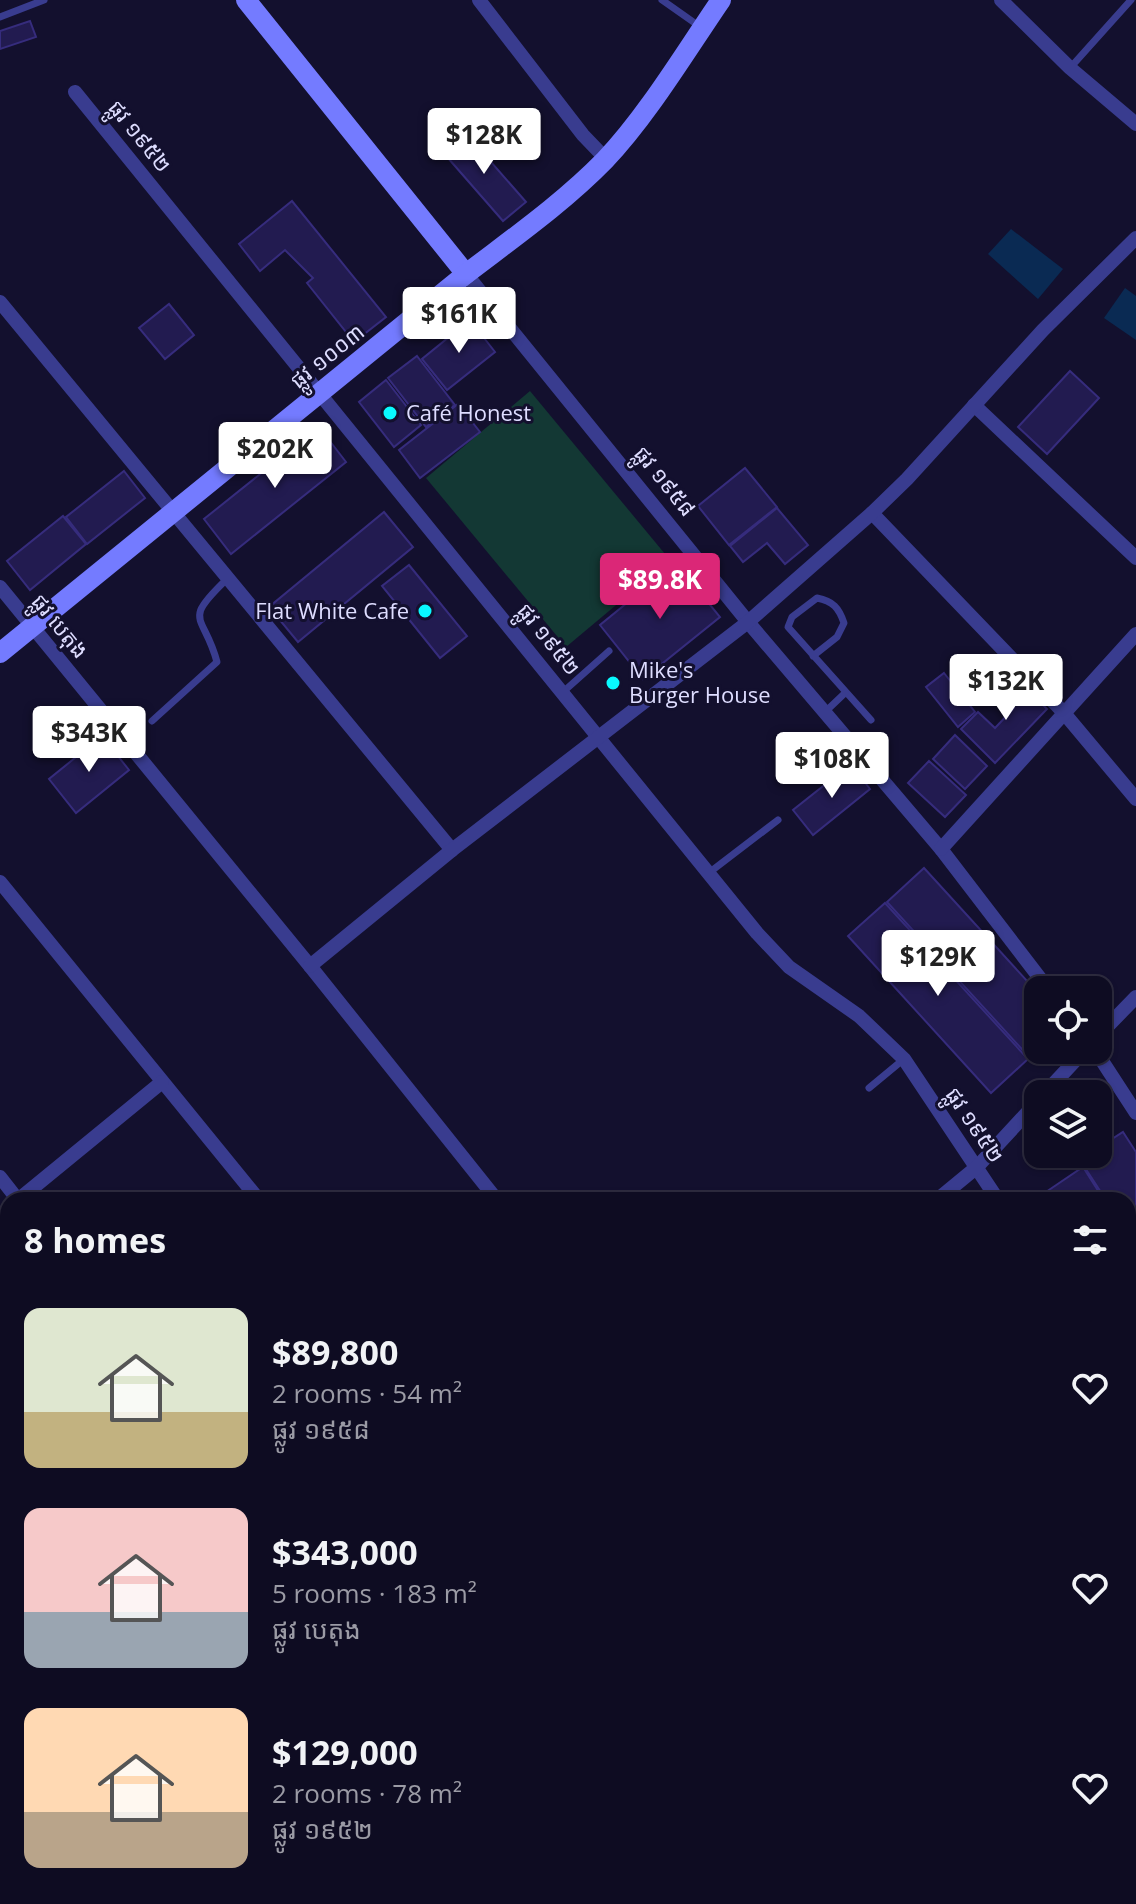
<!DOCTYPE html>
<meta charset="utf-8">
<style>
body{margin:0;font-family:"Open Sans","Noto Sans Khmer",sans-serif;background:#1c1a2f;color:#f1f3f6;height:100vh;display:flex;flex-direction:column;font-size:30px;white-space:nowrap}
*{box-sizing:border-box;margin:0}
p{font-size:26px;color:#9b9ba5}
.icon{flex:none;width:44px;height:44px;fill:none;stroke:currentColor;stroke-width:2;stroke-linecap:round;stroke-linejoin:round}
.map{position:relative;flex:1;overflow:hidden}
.side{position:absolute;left:0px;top:1192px;width:1136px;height:712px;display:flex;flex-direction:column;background:#0e0c22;border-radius:24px 24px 0 0;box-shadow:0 2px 6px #0004,0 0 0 2px #2e2c40}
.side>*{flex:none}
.tools{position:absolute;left:1024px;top:976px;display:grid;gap:16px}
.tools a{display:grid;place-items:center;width:88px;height:88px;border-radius:16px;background:#0e0c22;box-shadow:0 2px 6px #0004,0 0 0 2px #2e2c40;font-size:40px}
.price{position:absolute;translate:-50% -68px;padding:0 18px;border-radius:8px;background:#fff;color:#222;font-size:26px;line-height:52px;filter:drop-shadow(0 2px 4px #0008)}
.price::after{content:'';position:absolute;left:50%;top:48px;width:24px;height:18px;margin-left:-12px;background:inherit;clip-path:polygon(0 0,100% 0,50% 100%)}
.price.on{background:#db2777;color:#fff}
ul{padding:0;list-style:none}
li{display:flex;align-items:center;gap:24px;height:200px;padding:0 24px}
li span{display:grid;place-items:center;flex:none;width:224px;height:160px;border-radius:16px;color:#555}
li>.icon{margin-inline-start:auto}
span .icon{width:96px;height:96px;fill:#fffc;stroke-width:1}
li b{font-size:34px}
h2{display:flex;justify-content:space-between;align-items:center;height:96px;padding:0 24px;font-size:34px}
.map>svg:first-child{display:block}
</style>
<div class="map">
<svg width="1136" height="1904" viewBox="0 0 1136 1904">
<rect width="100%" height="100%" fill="#13102e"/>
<!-- green -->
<path fill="#133834" d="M 530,391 L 670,560 L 566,647 L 426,478 Z"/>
<!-- water -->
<g fill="#0a2a53">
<path d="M 1011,229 L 1063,269 L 1038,299 L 988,254 Z"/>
<path d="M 1125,288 L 1136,296 L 1136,340 L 1104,318 Z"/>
</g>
<!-- building -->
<g fill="#221b50" stroke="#362c7d" stroke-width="2">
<path d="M 30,21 L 36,37 L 0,49 L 0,31 Z"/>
<path d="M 464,131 L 526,202 L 503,221 L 441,150 Z"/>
<path d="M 292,201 L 386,317 L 354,342 L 307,283 L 313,278 L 285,250 L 260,271 L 239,244 Z"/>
<path d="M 169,304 L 194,335 L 165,359 L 139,328 Z"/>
<path d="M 470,320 L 495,352 L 447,390 L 422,359 Z"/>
<path d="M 417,356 L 455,405 L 426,427 L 388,378 Z"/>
<path d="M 1070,371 L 1099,398 L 1047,454 L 1018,427 Z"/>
<path d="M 386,380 L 421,425 L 394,447 L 359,402 Z"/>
<path d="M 458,404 L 480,432 L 420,478 L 399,450 Z"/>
<path d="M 319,427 L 346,462 L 231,554 L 204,519 Z"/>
<path d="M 745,468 L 777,507 L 729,545 L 698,506 Z"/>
<path d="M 124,471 L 145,498 L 87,544 L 66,517 Z"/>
<path d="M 777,508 L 808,545 L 785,564 L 767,543 L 743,562 L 730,546 Z"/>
<path d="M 384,512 L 413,547 L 298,642 L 269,607 Z"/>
<path d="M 63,516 L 86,544 L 30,590 L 7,561 Z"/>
<path d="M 676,563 L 720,617 L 643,679 L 600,625 Z"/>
<path d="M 409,565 L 467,636 L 440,658 L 382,586 Z"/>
<path d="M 944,673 L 975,712 L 958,727 L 926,687 Z"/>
<path d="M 1015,678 L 1047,709 L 995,763 L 961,729 L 978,712 L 995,728 L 1014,708 L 1000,694 Z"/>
<path d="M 955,735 L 987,766 L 965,789 L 933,759 Z"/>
<path d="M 102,736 L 129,770 L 76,813 L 49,779 Z"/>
<path d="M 929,761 L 966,795 L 945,817 L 908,783 Z"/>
<path d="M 851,764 L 870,789 L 813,835 L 793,810 Z"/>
<path d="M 924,868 L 1038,993 L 1039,1050 L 1030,1058 L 887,902 Z"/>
<path d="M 885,903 L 1028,1059 L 991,1093 L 848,936 Z"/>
<path d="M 1123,1132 L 1136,1152 L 1136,1246 L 1128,1234 L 1128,1200 L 1106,1200 L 1080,1160 L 1089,1154 L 1098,1154 L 1098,1148 Z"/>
<path d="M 1083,1167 L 1104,1200 L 1042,1200 L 1040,1196 Z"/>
<path d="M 1128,1237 L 1136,1249 L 1136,1261 L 1128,1266 Z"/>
<path d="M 1136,1264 L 1136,1343 L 1128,1331 L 1128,1270 Z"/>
<path d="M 27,1896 L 64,1896 L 70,1904 L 18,1904 Z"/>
<path d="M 258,1896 L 310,1896 L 311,1898 L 304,1904 L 248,1904 Z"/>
</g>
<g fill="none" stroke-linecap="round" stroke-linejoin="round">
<!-- lane -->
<g stroke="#393c8f" stroke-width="7">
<path d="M 662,0 L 699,26"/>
<path d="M 0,17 L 44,0"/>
<path d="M 1070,68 L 1131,0"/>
<path d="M 813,656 L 837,637 L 844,623 C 839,608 833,601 817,598 L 792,617 L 788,627 L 871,720"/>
<path d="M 563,692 L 609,651"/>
<path d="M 825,712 L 845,693"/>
<path d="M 152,721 L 217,662 C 204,613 181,623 227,579"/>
<path d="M 710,872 L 778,820"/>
<path d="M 869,1088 L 904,1059"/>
<path d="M 617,1904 L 624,1896"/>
</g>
<!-- street -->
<g stroke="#393c8f" stroke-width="14">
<path d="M 479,0 L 583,135 L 606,159"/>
<path d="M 1001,0 L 1070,68 L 1136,124"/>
<path d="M 75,92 L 757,933 L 789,967 L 859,1016 L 904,1059 L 998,1200"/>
<path d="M 466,274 L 748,622 L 941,849 L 1049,990"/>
<path d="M 0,302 L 452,850"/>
<path d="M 974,405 L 1136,558"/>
<path d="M 872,513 L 1064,713 L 1136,799"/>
<path d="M 0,587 L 310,966 L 497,1200"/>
<path d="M 941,849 L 1136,634"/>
<path d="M 0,882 L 259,1200"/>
<path d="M 310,966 L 452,850 L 748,622 L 872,513 L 907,479 L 1043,330 L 1136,238"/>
<path d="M 1098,1036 L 1136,997"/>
<path d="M 1095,1050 L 1136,1113"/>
<path d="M 1044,1094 L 1085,1050"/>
<path d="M 0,1177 L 18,1200"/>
<path d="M 18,1200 L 162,1082"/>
<path d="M 937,1200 L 977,1167 L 1038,1101"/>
<path d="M 1128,1404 L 1136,1432"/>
<path d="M 1128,1580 L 1136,1570"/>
<path d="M 1128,1653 L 1136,1644"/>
<path d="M 0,1812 L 8,1822"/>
<path d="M 0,1842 L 8,1835"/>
<path d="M 1128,1853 L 1136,1860"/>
<path d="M 68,1896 L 74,1904"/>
<path d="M 321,1896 L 328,1904"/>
<path d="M 573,1896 L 580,1904"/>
<path d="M 1128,1896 L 1136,1886"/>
<path d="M 0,1898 L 8,1891"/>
<path d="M 517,1904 L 526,1896"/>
</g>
<!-- secondary -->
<g stroke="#747bff" stroke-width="20">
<path d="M 246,0 L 466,274"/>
<path d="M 0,653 L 466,274 C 513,238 563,203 605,160 C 647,116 686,51 721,0"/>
</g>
</g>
<!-- markers -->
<g fill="#09f9ff" stroke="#13102e" stroke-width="3">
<circle cx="390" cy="413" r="8"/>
<circle cx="425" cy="611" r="8"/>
<circle cx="613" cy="683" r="8"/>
</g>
<g text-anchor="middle" stroke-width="6" stroke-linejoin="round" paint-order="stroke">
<!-- street labels -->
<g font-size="22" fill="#deddff" stroke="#13102e">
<text transform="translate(140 136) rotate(51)" y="8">ផ្លូវ ១៩៥២</text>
<text transform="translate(327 356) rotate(-39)" y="8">ផ្លូវ ១០០៣</text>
<text transform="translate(665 481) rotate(51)" y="8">ផ្លូវ ១៩៥៨</text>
<text transform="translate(60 626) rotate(51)" y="8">ផ្លូវ បេតុង</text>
<text transform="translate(549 639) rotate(51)" y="8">ផ្លូវ ១៩៥២</text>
<text transform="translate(975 1125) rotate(56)" y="8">ផ្លូវ ១៩៥២</text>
</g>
<!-- poi labels -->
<g font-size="22" fill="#deddff" stroke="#13102e" text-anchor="start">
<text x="406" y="421">Café Honest</text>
<text x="409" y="619" text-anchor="end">Flat White Cafe</text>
<text x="629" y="678">Mike's<tspan x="629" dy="25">Burger House</tspan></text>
</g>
</g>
</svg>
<div class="tools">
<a><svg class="icon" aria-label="locate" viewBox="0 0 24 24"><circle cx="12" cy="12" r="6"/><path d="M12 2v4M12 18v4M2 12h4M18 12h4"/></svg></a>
<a><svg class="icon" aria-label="layers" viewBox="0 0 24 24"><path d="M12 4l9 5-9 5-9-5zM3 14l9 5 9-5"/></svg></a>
</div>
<b class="price" style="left:484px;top:176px">$128K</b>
<b class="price" style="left:459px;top:355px">$161K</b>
<b class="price" style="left:275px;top:490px">$202K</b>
<b class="price on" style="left:660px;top:621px">$89.8K</b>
<b class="price" style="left:1006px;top:722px">$132K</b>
<b class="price" style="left:89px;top:774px">$343K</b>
<b class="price" style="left:832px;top:800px">$108K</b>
<b class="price" style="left:938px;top:998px">$129K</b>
<section class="side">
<h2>8 homes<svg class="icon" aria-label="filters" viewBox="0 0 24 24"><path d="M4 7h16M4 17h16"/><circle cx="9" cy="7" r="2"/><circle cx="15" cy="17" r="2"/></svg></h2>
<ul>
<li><span style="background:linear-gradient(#dfe7d0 65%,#c2b280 0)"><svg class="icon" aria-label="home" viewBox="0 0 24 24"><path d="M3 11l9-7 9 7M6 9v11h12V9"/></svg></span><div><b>$89,800</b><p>2 rooms · 54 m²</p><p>ផ្លូវ ១៩៥៨</p></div><svg class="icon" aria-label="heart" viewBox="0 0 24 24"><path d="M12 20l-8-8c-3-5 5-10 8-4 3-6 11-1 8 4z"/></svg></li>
<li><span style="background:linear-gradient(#f6c9c9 65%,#9aa5b1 0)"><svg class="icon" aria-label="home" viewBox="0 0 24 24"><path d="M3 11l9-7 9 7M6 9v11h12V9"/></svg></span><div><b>$343,000</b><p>5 rooms · 183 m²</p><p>ផ្លូវ បេតុង</p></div><svg class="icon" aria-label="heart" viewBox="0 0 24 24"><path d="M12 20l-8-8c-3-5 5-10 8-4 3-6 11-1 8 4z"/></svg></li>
<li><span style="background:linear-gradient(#ffd9b3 65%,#b9a48a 0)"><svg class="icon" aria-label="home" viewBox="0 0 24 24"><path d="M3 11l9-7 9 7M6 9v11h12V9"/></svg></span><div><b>$129,000</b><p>2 rooms · 78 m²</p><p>ផ្លូវ ១៩៥២</p></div><svg class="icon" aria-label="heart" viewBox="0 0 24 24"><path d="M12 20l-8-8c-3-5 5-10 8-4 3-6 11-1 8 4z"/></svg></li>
</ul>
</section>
</div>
